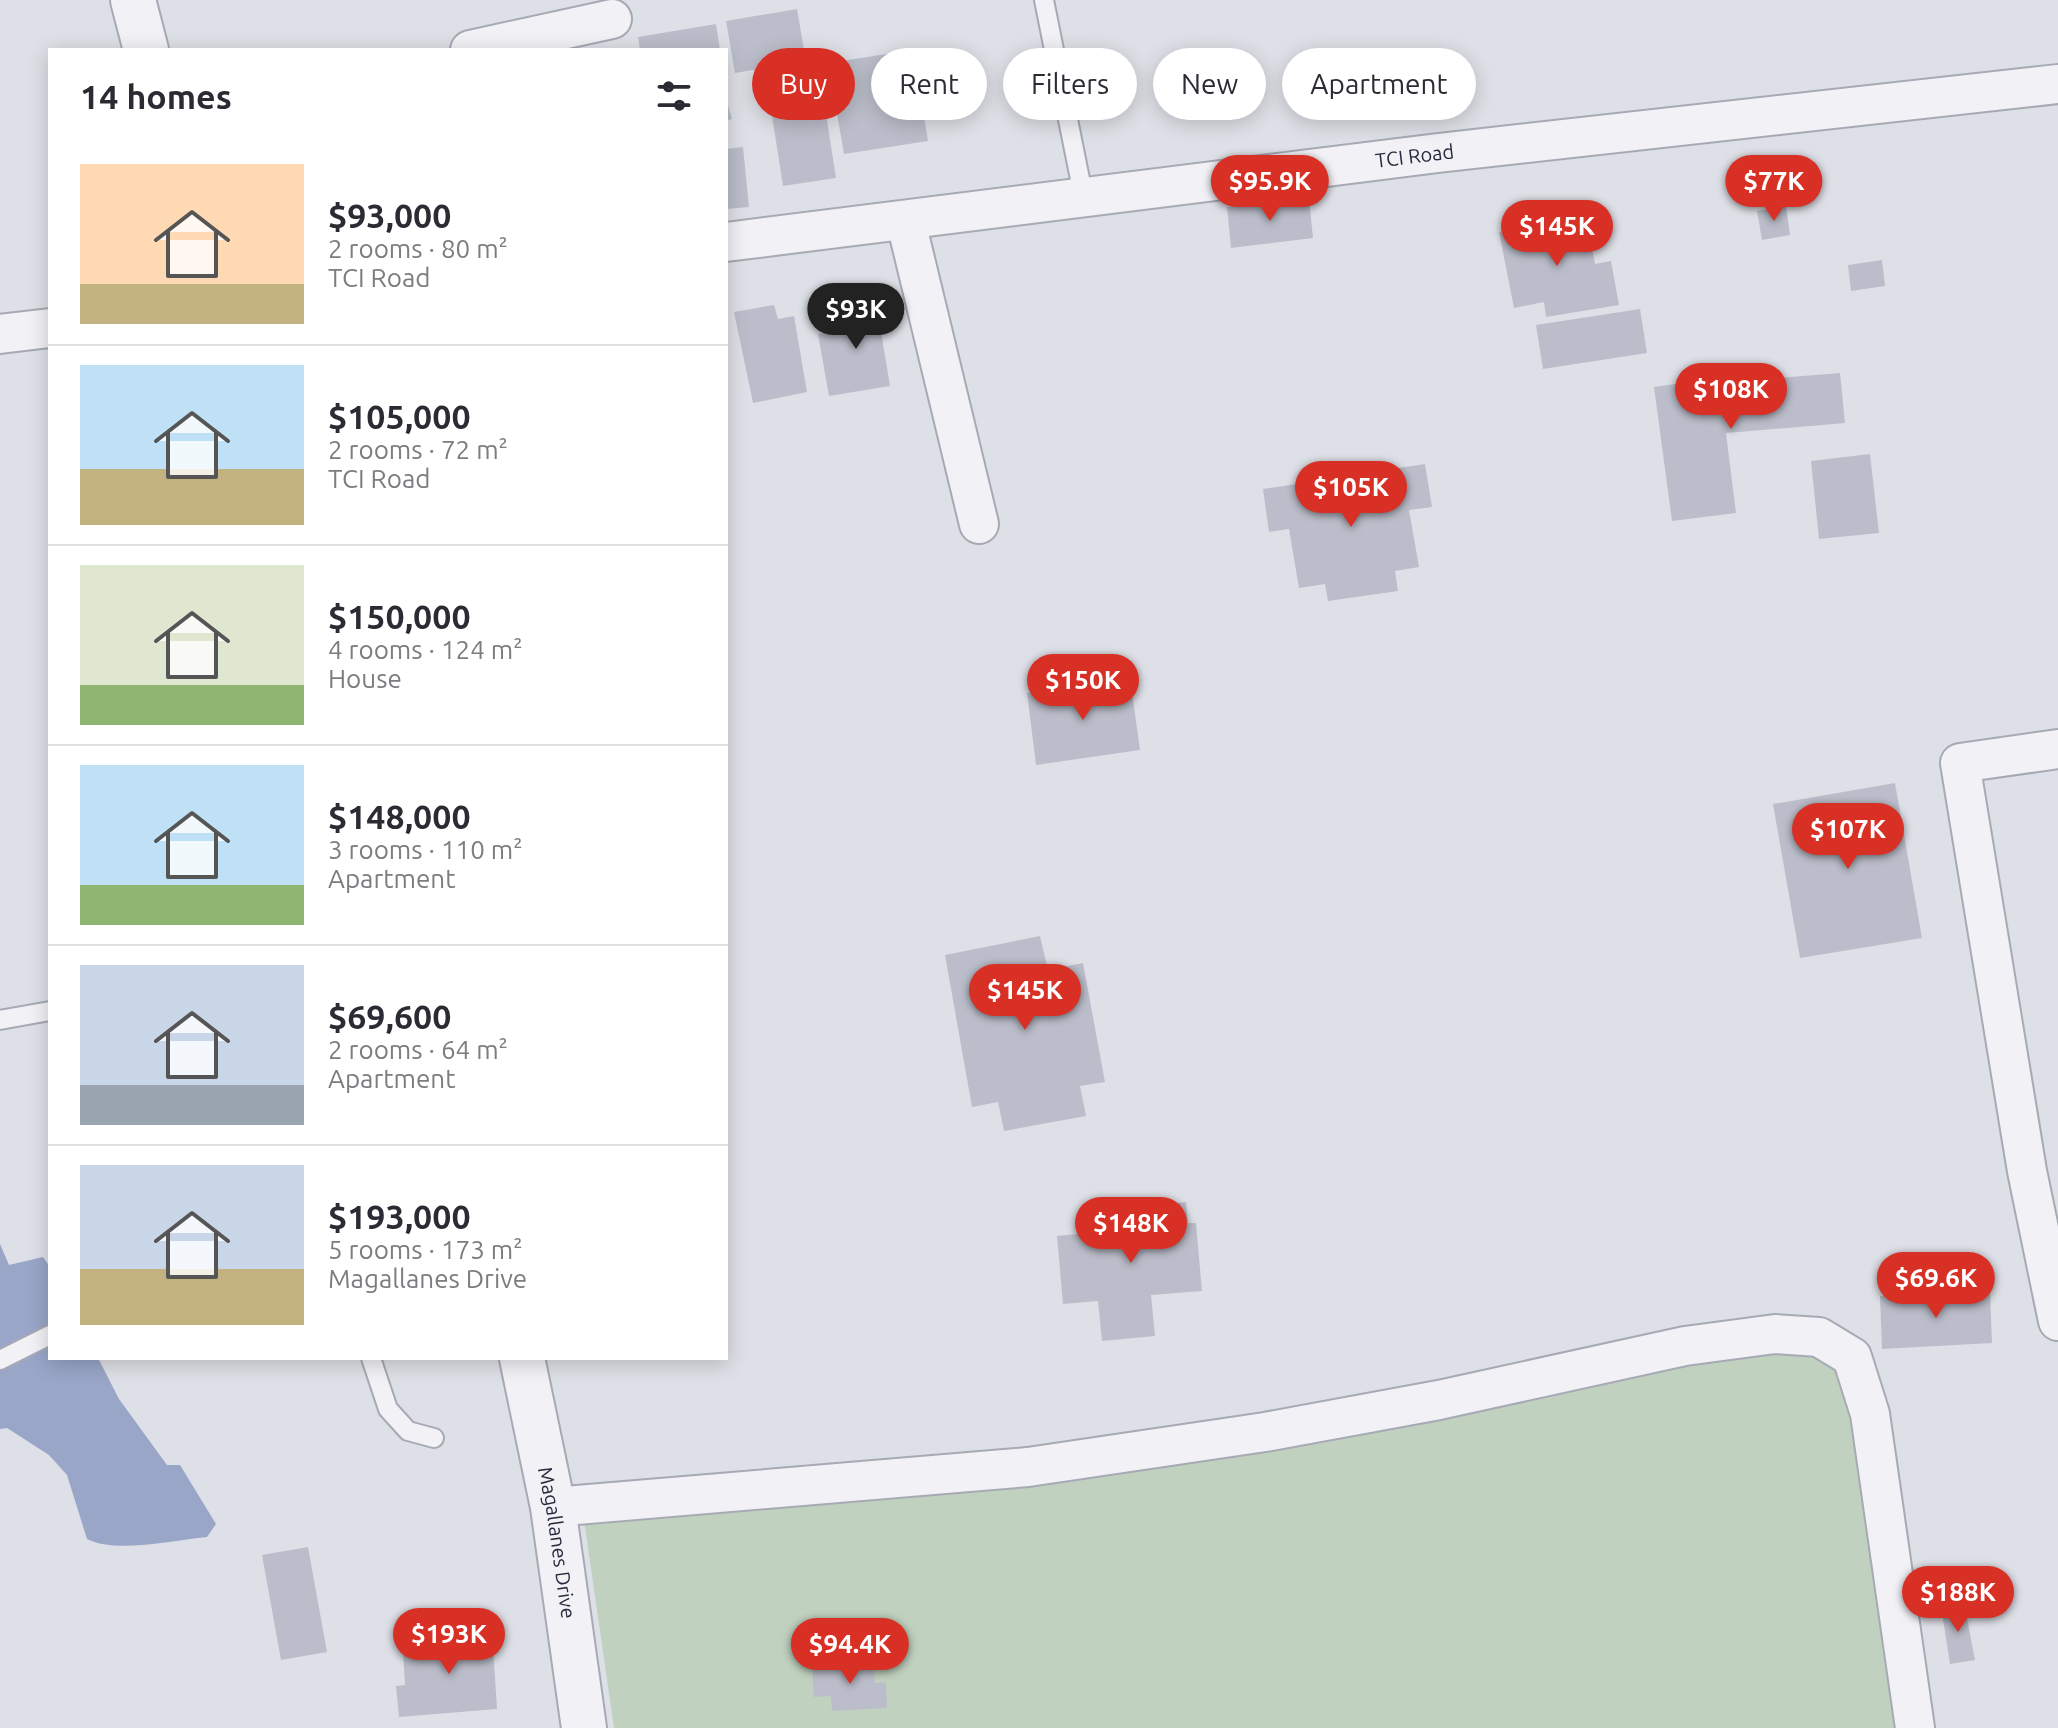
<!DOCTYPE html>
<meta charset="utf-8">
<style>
body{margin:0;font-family:Ubuntu,sans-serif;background:#f2f2f3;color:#2b2b33;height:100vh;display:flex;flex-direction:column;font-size:30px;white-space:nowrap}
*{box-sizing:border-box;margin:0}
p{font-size:26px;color:#7c7c81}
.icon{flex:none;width:44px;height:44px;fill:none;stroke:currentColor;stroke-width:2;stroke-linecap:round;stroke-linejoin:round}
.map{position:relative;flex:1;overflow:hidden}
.panel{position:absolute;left:48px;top:48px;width:680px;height:1312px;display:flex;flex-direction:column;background:#fff;border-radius:0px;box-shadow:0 4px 20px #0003}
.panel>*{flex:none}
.guide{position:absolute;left:752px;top:48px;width:760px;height:72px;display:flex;gap:16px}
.price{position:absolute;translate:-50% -68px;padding:0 18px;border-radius:28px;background:#d93025;color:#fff;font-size:26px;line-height:52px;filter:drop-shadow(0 2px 4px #0008)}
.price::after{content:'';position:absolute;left:50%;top:48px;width:24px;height:18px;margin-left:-12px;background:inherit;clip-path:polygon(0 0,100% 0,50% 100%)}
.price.on{background:#222;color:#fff}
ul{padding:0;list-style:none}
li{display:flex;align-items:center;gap:24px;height:200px;padding:0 32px}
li+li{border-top:2px solid #e1e1e2}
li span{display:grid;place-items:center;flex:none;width:224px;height:160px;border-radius:0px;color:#555}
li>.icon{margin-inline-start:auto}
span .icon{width:96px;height:96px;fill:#fffc;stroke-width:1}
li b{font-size:34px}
h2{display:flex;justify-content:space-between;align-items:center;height:96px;padding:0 32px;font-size:34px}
.chip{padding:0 28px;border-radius:36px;background:#fff;box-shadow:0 4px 20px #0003;font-size:28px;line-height:72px}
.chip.on{background:#d93025;color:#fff}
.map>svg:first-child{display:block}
</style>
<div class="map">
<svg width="2058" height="1728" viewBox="0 0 2058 1728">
<rect width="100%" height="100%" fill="#dee0e7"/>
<!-- green -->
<path fill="#c0d1bf" d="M 1775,1345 L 1819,1355 L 1844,1373 L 1859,1445 L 1902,1728 L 614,1728 L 584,1520 L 1025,1484 L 1286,1448 L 1689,1360 Z"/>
<!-- water -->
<path fill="#99a6c8" d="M 0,1244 L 9,1265 L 43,1257 L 50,1267 L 50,1358 L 98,1358 L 119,1399 L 167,1465 L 180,1465 L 216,1524 L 207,1537 C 173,1540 117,1554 87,1539 L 67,1475 L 49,1455 L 7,1428 L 0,1429 Z"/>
<!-- building -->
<g fill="#bbbeca">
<path d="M 797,9 L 806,61 L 735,73 L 726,21 Z"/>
<path d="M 716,24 L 720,50 L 640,50 L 638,37 Z"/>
<path d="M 913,50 L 928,141 L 844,154 L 828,63 Z"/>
<path d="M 819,69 L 836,178 L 783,186 L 766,77 Z"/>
<path d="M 726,98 L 732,119 L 726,121 Z"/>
<path d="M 743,147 L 749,207 L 726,209 L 726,149 Z"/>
<path d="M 1309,198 L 1313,238 L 1231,248 L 1227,207 Z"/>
<path d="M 1786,206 L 1790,235 L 1762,240 L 1757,211 Z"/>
<path d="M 1586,216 L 1595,264 L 1611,261 L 1619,305 L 1546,317 L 1544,302 L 1514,308 L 1499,232 Z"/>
<path d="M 1882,260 L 1885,286 L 1851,291 L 1848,265 Z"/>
<path d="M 875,296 L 890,386 L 829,396 L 818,334 L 848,330 L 843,302 Z"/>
<path d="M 774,305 L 778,319 L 794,316 L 807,392 L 753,403 L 734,312 Z"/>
<path d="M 1640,309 L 1647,353 L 1543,369 L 1536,325 Z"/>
<path d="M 1840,373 L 1845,423 L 1726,433 L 1736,513 L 1672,521 L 1654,387 L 1718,378 L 1719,383 Z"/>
<path d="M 1870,454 L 1879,533 L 1819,539 L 1811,461 Z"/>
<path d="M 1425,464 L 1432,507 L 1409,510 L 1419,567 L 1395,571 L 1398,591 L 1328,601 L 1325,584 L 1299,588 L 1289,529 L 1269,532 L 1263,489 Z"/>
<path d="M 1130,678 L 1140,750 L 1036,765 L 1027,693 Z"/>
<path d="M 1895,783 L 1922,938 L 1800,958 L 1773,804 Z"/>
<path d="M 1040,936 L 1048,970 L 1083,963 L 1105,1082 L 1080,1086 L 1086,1116 L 1004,1131 L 998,1102 L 972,1107 L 945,955 Z"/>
<path d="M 1186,1202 L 1188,1223 L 1196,1223 L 1202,1291 L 1151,1295 L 1155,1336 L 1102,1341 L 1098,1301 L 1063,1304 L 1057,1236 L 1098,1232 L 1096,1210 Z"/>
<path d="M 1990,1291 L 1992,1343 L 1882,1349 L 1880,1296 Z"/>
<path d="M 308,1547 L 327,1652 L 281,1660 L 262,1555 Z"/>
<path d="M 1964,1603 L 1975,1660 L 1950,1664 L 1941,1607 Z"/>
<path d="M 492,1631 L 497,1709 L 399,1717 L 396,1686 L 405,1685 L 403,1651 L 430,1649 L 428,1635 Z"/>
<path d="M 873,1660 L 875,1683 L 886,1682 L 887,1708 L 832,1711 L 831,1696 L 814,1697 L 812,1666 Z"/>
</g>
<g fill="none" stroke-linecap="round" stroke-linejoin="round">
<!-- service casing -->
<g stroke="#a7aab4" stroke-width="22">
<g id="service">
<path d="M 1044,0 L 1084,199"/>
<path d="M 0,1020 L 50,1011"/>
<path d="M 371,1358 L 388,1409 L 408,1431 L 434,1438"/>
<path d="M 0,1360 L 50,1335"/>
</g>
</g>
<!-- minor casing -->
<g stroke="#a7aab4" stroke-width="42">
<g id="minor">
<path d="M 470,50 L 612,19"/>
<path d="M 906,222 L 979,524"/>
<path id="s1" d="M 726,242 L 1438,153 L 2058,84"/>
<path d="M 0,334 L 50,328"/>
<path d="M 2058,749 L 1960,763 L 2027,1171 L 2058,1321"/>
<path d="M 553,1507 L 1028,1467 L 1265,1432 L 1439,1400 L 1685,1346 L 1775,1334 L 1819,1337 L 1852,1357 L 1870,1414 L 1915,1728"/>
</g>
</g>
<!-- tertiary casing -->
<g stroke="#a7aab4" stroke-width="48">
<g id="tertiary">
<path d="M 133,0 L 146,50"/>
<path id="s2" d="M 522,1358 L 553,1507 L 584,1728"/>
</g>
</g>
<!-- service -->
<use href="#service" stroke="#f1f1f6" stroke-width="18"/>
<!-- minor -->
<use href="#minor" stroke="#f1f1f6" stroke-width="38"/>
<!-- tertiary -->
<use href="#tertiary" stroke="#f1f1f6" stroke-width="44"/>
</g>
<g text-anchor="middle" stroke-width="7" stroke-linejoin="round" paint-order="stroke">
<!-- street labels -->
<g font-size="20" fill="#272b3e" stroke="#edeff5">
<text dy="7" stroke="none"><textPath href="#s1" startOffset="694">TCI Road</textPath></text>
<text dy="7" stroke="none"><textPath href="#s2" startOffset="188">Magallanes Drive</textPath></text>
</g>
</g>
</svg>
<b class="price" style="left:1270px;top:223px">$95.9K</b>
<b class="price" style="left:1774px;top:223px">$77K</b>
<b class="price" style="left:1557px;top:268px">$145K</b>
<b class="price on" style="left:856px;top:351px">$93K</b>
<b class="price" style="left:1731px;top:431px">$108K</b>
<b class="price" style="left:1351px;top:529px">$105K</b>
<b class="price" style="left:1083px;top:722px">$150K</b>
<b class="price" style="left:1848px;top:871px">$107K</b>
<b class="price" style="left:1025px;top:1032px">$145K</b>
<b class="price" style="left:1131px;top:1265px">$148K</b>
<b class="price" style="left:1936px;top:1320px">$69.6K</b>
<b class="price" style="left:1958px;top:1634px">$188K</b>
<b class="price" style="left:449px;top:1676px">$193K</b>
<b class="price" style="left:850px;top:1686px">$94.4K</b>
<div class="guide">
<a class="chip on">Buy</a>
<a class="chip">Rent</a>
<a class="chip">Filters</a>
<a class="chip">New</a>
<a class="chip">Apartment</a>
</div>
<section class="panel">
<h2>14 homes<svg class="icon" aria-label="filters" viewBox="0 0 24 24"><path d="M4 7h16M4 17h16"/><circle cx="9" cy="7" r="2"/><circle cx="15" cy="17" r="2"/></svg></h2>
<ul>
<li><span style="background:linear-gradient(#ffd9b3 75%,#c2b280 0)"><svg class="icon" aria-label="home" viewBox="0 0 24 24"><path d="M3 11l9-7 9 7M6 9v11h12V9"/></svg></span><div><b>$93,000</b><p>2 rooms · 80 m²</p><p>TCI Road</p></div></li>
<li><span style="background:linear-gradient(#bfe0f5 65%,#c2b280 0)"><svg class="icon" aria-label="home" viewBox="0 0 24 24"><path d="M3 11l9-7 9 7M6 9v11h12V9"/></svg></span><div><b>$105,000</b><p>2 rooms · 72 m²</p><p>TCI Road</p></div></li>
<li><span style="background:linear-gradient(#dfe7d0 75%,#8fb573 0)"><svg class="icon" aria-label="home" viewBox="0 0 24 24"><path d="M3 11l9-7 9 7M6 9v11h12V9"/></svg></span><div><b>$150,000</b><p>4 rooms · 124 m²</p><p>House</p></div></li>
<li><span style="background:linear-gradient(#bfe0f5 75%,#8fb573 0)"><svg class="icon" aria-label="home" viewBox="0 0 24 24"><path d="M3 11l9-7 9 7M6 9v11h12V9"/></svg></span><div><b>$148,000</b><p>3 rooms · 110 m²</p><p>Apartment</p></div></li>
<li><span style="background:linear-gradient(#c9d6e8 75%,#9aa5b1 0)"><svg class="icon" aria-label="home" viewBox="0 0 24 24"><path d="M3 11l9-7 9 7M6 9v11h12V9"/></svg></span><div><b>$69,600</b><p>2 rooms · 64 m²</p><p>Apartment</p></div></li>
<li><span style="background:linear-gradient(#c9d6e8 65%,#c2b280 0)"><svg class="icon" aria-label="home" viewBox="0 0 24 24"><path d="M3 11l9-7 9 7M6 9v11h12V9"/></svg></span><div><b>$193,000</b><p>5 rooms · 173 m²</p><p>Magallanes Drive</p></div></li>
</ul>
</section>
</div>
